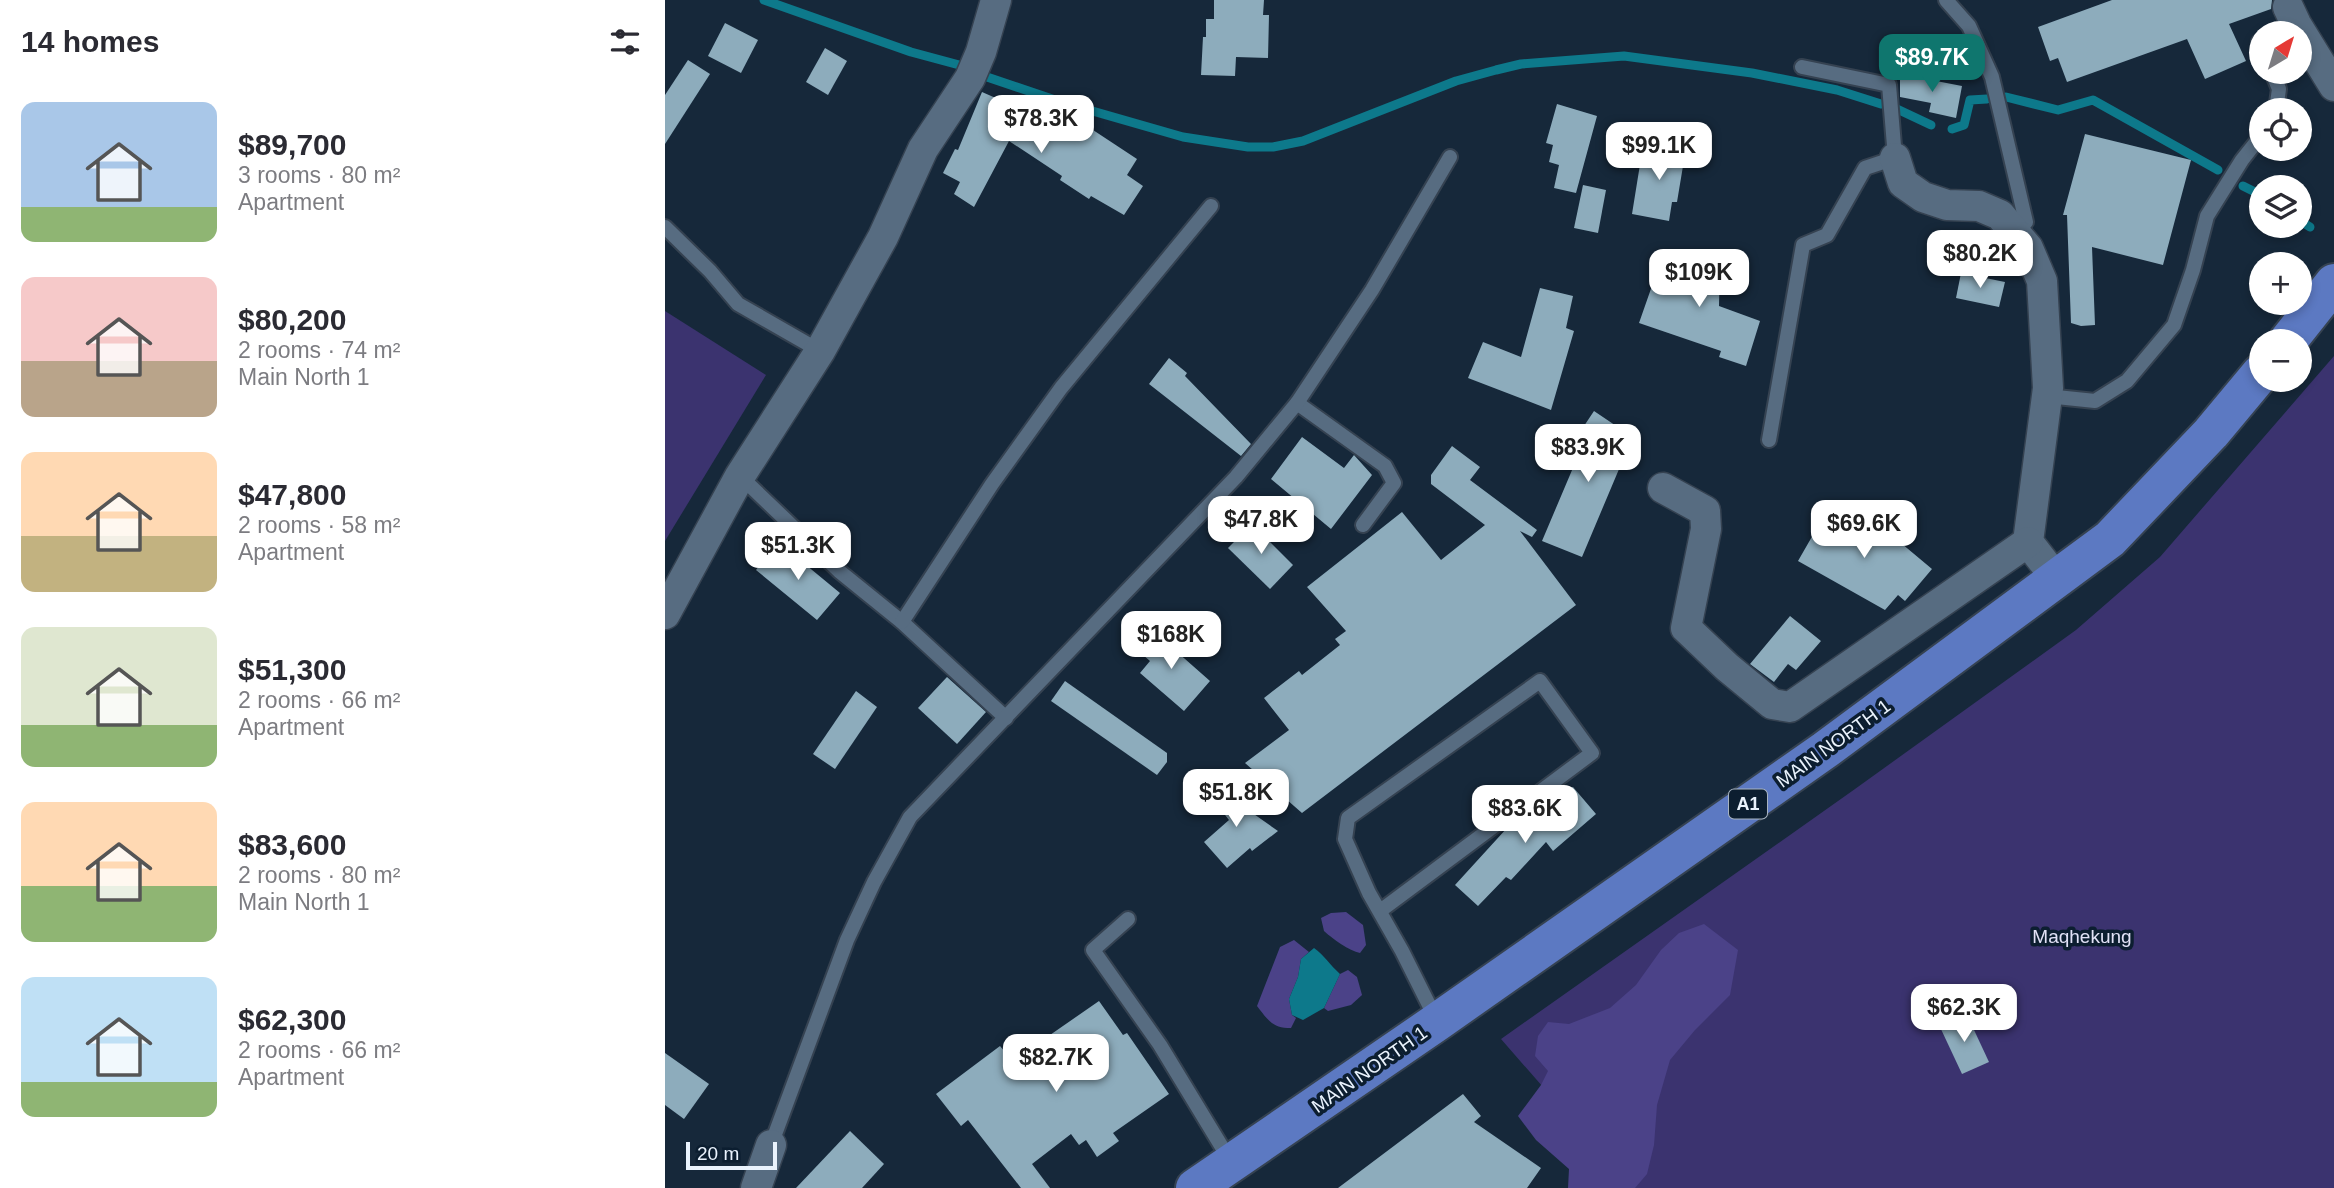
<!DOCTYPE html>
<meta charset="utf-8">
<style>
body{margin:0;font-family:Helvetica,sans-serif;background:#f7f7f7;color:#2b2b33;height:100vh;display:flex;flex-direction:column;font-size:26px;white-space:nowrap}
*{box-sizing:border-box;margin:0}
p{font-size:23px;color:#7c7c81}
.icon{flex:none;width:38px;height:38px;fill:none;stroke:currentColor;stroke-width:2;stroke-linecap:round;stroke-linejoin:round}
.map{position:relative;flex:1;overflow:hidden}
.side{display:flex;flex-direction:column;background:#fff;width:665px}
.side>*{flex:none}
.needle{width:46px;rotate:38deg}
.tools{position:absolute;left:1584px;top:21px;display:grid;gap:14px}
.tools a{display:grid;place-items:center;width:63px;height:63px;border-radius:50%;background:#fff;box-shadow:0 4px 10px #0003;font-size:35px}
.scale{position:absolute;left:21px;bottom:18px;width:91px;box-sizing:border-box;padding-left:7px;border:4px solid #eaf3fd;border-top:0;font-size:19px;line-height:24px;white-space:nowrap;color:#eaf3fd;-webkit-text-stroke:5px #0c1e30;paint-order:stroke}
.price{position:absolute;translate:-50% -60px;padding:0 16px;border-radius:14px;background:#fff;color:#222;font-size:23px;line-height:46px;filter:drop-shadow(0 2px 4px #0008)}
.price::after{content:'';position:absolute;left:50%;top:42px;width:21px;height:16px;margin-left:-10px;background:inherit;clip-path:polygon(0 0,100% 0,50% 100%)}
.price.selected{background:#0f766e;color:#fff}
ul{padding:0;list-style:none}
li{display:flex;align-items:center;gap:21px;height:175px;padding:0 21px}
li span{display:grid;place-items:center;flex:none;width:196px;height:140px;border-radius:14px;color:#555}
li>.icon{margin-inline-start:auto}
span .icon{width:84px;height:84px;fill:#fffc;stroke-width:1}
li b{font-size:30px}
h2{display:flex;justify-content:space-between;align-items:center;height:84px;padding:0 21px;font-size:30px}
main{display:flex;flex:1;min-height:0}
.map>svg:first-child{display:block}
</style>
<main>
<section class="side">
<h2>14 homes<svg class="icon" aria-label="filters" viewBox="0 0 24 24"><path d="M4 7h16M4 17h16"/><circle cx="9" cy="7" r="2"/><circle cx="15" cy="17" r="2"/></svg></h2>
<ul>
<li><span style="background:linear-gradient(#a9c7e8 75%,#8fb573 0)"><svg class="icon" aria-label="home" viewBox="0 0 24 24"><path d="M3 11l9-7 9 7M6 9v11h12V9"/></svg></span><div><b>$89,700</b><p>3 rooms · 80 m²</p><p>Apartment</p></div></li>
<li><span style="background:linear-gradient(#f6c9c9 60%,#b9a48a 0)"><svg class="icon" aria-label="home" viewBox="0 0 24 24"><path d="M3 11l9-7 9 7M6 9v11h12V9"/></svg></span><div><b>$80,200</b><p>2 rooms · 74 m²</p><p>Main North 1</p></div></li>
<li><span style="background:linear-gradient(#ffd9b3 60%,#c2b280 0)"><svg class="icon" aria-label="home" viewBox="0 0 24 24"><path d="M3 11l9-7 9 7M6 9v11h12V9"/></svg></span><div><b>$47,800</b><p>2 rooms · 58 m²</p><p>Apartment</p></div></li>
<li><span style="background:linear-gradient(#dfe7d0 70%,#8fb573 0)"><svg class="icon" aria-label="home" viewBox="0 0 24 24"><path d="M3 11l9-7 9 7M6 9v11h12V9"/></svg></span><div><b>$51,300</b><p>2 rooms · 66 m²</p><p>Apartment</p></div></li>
<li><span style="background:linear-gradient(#ffd9b3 60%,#8fb573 0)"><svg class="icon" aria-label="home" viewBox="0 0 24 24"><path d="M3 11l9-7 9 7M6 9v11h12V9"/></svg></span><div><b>$83,600</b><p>2 rooms · 80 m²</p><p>Main North 1</p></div></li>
<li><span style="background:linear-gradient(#bfe0f5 75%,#8fb573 0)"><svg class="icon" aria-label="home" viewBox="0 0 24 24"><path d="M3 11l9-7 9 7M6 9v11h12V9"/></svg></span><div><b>$62,300</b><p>2 rooms · 66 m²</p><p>Apartment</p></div></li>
</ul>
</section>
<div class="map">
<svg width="1669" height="1188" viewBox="0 0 1669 1188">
<rect width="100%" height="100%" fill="#16283a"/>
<!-- green -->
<g fill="#3b336f">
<path d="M 0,311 L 101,375 L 0,541 Z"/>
<path d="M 1669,356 L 1669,1188 L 966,1188 L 836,1039 L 1190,789 L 1411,630 L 1495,557 Z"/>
</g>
<!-- forest -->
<g fill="#4b4288">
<path d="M 681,912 L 698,925 L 701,945 L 695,953 C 684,951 668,939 659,931 L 656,918 L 666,913 Z"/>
<path d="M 1039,924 L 1073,950 L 1065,995 L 1030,1030 L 1005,1060 L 992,1105 L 989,1145 L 982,1174 L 970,1188 L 903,1188 L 904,1169 L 871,1140 L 853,1116 L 876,1085 L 883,1071 L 870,1056 L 873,1036 L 883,1022 L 904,1024 L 945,1008 L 971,985 L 996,950 L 1014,933 Z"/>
<path d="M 629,940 L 644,952 L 636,959 L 633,977 L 624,999 L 627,1015 L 631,1018 L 626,1028 C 607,1028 603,1020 592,1006 L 615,947 Z"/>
<path d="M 683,970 L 692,977 L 697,995 L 686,1005 L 663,1011 L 659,1008 L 675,974 Z"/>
</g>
<!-- water -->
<path fill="#0d798b" d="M 649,948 C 659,955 665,965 675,974 L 659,1008 L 638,1020 L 627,1015 L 624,999 L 633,977 L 636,959 Z"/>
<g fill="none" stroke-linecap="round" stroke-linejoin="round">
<!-- stream -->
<g stroke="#0d798b" stroke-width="9">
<path d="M 99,0 L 246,52 L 298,66"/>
<path d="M 322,77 L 396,102 L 518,137 L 583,147 L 608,147 L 638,141 L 791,81 L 831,70 L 856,64 L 959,56 L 1087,73 L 1172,90 L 1216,104"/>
<path d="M 1341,97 L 1393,110 L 1428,100 L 1553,170"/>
<path d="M 1232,109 L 1266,125"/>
<path d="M 1287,129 L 1299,125 L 1305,100 L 1322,99"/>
<path d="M 1578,186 L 1596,195"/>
<path d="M 1634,220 L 1645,227"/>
</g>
</g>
<!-- building -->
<g fill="#8dacbc">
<path d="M 549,0 L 599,0 L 598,15 L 604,15 L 603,58 L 571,57 L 570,76 L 536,75 L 538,37 L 541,37 L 541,19 L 549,19 Z"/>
<path d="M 1447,0 L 1607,0 L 1606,9 L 1564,24 L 1581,61 L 1540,79 L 1522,39 L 1402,82 L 1393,58 L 1385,61 L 1373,27 Z"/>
<path d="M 60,23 L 93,40 L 76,73 L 43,56 Z"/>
<path d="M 160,48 L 182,61 L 163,95 L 141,82 Z"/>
<path d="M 23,60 L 45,74 L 0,144 L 0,95 Z"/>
<path d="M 1235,74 L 1297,86 L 1291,118 L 1264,112 L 1266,103 L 1235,97 Z"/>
<path d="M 317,92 L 404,130 L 409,123 L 425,134 L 428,130 L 472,159 L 462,175 L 478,186 L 459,215 L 426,196 L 424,199 L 395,180 L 397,176 L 344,141 L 309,207 L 289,194 L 295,182 L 278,173 L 290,149 L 293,150 Z"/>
<path d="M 892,104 L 932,116 L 911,193 L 889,188 L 894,165 L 884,162 L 888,145 L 881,143 Z"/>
<path d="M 1420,134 L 1526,160 L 1498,265 L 1427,247 L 1430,325 L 1416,326 L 1406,323 L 1402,215 L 1398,215 Z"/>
<path d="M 990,143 L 1021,148 L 1012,202 L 1007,202 L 1004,221 L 967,214 L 977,152 L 988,154 Z"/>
<path d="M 918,185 L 941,190 L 933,233 L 909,228 Z"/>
<path d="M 1003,255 L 1055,255 L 1054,306 L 1095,321 L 1081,366 L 1054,357 L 1056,351 L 974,323 L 988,283 L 1003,289 Z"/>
<path d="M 1296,273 L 1340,282 L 1334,307 L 1291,298 Z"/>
<path d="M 875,288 L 908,296 L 901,328 L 909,331 L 886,410 L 803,378 L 818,342 L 856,357 Z"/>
<path d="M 504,358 L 522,373 L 520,376 L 586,444 L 576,456 L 484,384 Z"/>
<path d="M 929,411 L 972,440 L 957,462 L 917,557 L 877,541 L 913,456 L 901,453 Z"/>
<path d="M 637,437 L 679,468 L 689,455 L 707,475 L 666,529 L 606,479 Z"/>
<path d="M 787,446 L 815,467 L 805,480 L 872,530 L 867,537 L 855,531 L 911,605 L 637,813 L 580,763 L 624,730 L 599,698 L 634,671 L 637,675 L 675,645 L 670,639 L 681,631 L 642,587 L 737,512 L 776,560 L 820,525 L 766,484 L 766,475 Z"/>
<path d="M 1164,507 L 1213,534 L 1218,528 L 1267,569 L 1240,601 L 1233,595 L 1220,610 L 1133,561 Z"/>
<path d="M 587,524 L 628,565 L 605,589 L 563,548 Z"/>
<path d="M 111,544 L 133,562 L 135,560 L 175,593 L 152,620 L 91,570 Z"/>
<path d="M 1125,616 L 1156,641 L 1131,670 L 1123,664 L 1109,682 L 1085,664 Z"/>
<path d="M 486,629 L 545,681 L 519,711 L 475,673 L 485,661 L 470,648 Z"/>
<path d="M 282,677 L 321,712 L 292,744 L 253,708 Z"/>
<path d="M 400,681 L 502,753 L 502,762 L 492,775 L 386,701 Z"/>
<path d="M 191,691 L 212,707 L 170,769 L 148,754 Z"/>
<path d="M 539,779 L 613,831 L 587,851 L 585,848 L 562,868 L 539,842 L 564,820 L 535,783 Z"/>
<path d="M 908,787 L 931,814 L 888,851 L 881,842 L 846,880 L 841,877 L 813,906 L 790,885 L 842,828 L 852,821 L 859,827 Z"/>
<path d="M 434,1001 L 458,1035 L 462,1033 L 504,1094 L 448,1133 L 454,1141 L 432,1157 L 421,1140 L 414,1145 L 406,1134 L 367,1164 L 385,1188 L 356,1188 L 303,1120 L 296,1126 L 271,1094 L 335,1046 L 351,1065 L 387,1038 L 385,1035 Z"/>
<path d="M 1302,1015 L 1324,1062 L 1297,1074 L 1275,1027 Z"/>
<path d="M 0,1053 L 44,1084 L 19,1119 L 0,1105 Z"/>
<path d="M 798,1094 L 816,1116 L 809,1122 L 876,1168 L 862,1188 L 673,1188 Z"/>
<path d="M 185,1131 L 219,1164 L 197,1188 L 131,1188 Z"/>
</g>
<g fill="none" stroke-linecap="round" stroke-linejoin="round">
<!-- service casing -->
<g stroke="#354251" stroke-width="18">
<g id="service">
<path d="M 1281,0 L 1304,26 L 1327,77 L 1361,222 L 1350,234"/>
<path d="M 1596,41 L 1594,42 L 1596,47"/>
<path d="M 1607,72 L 1614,89 L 1611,110"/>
<path d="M 0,227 L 45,271 L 73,304 L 155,351"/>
<path d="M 1382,396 L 1430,401 L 1462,381 L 1509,325 L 1528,270 L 1542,216 L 1577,160 L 1596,136"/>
<path d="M 632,403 L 720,466 L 729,483 L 698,525"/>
<path d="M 1104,440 L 1138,245 L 1162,235 L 1200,168 L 1230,158 L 1224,85 L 1137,67"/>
<path d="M 75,476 L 174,571 L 237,622 L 341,718"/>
<path d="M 237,622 L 327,484 L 396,388 L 546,206"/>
<path d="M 715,911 L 927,753 L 875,681 L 683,818 L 680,839 L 704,893 L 737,951 L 772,1021"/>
<path d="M 463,919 L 428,950 L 495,1045 L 566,1162"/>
<path d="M 106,1145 L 182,940 L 209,882 L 245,817 L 571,477 L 632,403 L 707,290 L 785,157"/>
</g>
</g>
<!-- minor casing -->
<g stroke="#354251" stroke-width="33">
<g id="minor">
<path d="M 1623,7 L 1631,24 L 1669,86"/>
<path d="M 1230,158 L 1238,183 L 1258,197 L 1282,205 L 1314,206 L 1335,215 L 1363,248 L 1377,281 L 1383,388 L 1363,542 L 1391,578"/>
<path d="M 998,488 L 1040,511 L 1041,529 L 1021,628 L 1062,667 L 1107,704 L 1125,707 L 1363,542"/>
<path d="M 0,614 L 75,476 L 155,351 L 218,237 L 258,149 L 305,78 L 316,52 L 331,0"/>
<path d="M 91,1188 L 106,1145"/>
</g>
</g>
<!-- primary casing -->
<g stroke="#354251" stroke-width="42">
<g id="primary">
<path d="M 1623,341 L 1669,283"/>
<path d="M 530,1188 L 772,1022 L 1160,750 L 1445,539 L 1546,433 L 1596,373"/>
</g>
</g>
<!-- service -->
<use href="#service" stroke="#576c81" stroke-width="14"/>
<!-- minor -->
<use href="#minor" stroke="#576c81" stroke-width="30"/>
<!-- primary -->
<use href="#primary" stroke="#5c79c2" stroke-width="38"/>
</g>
<g text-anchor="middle" stroke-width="7" stroke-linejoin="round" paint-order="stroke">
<!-- shield labels -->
<rect fill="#0c1e30" stroke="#a7b3c0" stroke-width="2" x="1064" y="789.5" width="38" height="29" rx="5"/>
<g font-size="18" font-weight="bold" fill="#eaf3fd">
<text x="1083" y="810">A1</text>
</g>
<!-- street labels -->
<g font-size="19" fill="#eaf3fd" stroke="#0c1e30">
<text transform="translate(1168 743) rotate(-36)" y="7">MAIN NORTH 1</text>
<text transform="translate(704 1069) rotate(-35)" y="7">MAIN NORTH 1</text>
</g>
<!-- park labels -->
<g font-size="19" fill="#e2e2f7" stroke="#0c1e30">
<text x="1417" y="943">Maqhekung</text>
</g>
</g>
</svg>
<div class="tools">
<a><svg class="needle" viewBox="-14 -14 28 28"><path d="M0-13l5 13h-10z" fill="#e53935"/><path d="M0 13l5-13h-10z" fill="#7c7c81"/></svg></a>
<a><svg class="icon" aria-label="locate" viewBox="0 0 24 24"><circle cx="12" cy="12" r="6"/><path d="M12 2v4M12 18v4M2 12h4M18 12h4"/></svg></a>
<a><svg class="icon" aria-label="layers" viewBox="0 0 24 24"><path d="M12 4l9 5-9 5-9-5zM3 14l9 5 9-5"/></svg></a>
<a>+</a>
<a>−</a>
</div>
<div class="scale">20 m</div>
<b class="price selected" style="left:1267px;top:94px">$89.7K</b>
<b class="price" style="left:376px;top:155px">$78.3K</b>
<b class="price" style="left:994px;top:182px">$99.1K</b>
<b class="price" style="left:1315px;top:290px">$80.2K</b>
<b class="price" style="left:1034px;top:309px">$109K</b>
<b class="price" style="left:923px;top:484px">$83.9K</b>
<b class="price" style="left:596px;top:556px">$47.8K</b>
<b class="price" style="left:1199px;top:560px">$69.6K</b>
<b class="price" style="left:133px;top:582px">$51.3K</b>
<b class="price" style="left:506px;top:671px">$168K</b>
<b class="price" style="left:571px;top:829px">$51.8K</b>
<b class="price" style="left:860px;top:845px">$83.6K</b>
<b class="price" style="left:1299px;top:1044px">$62.3K</b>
<b class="price" style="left:391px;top:1094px">$82.7K</b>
</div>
</main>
